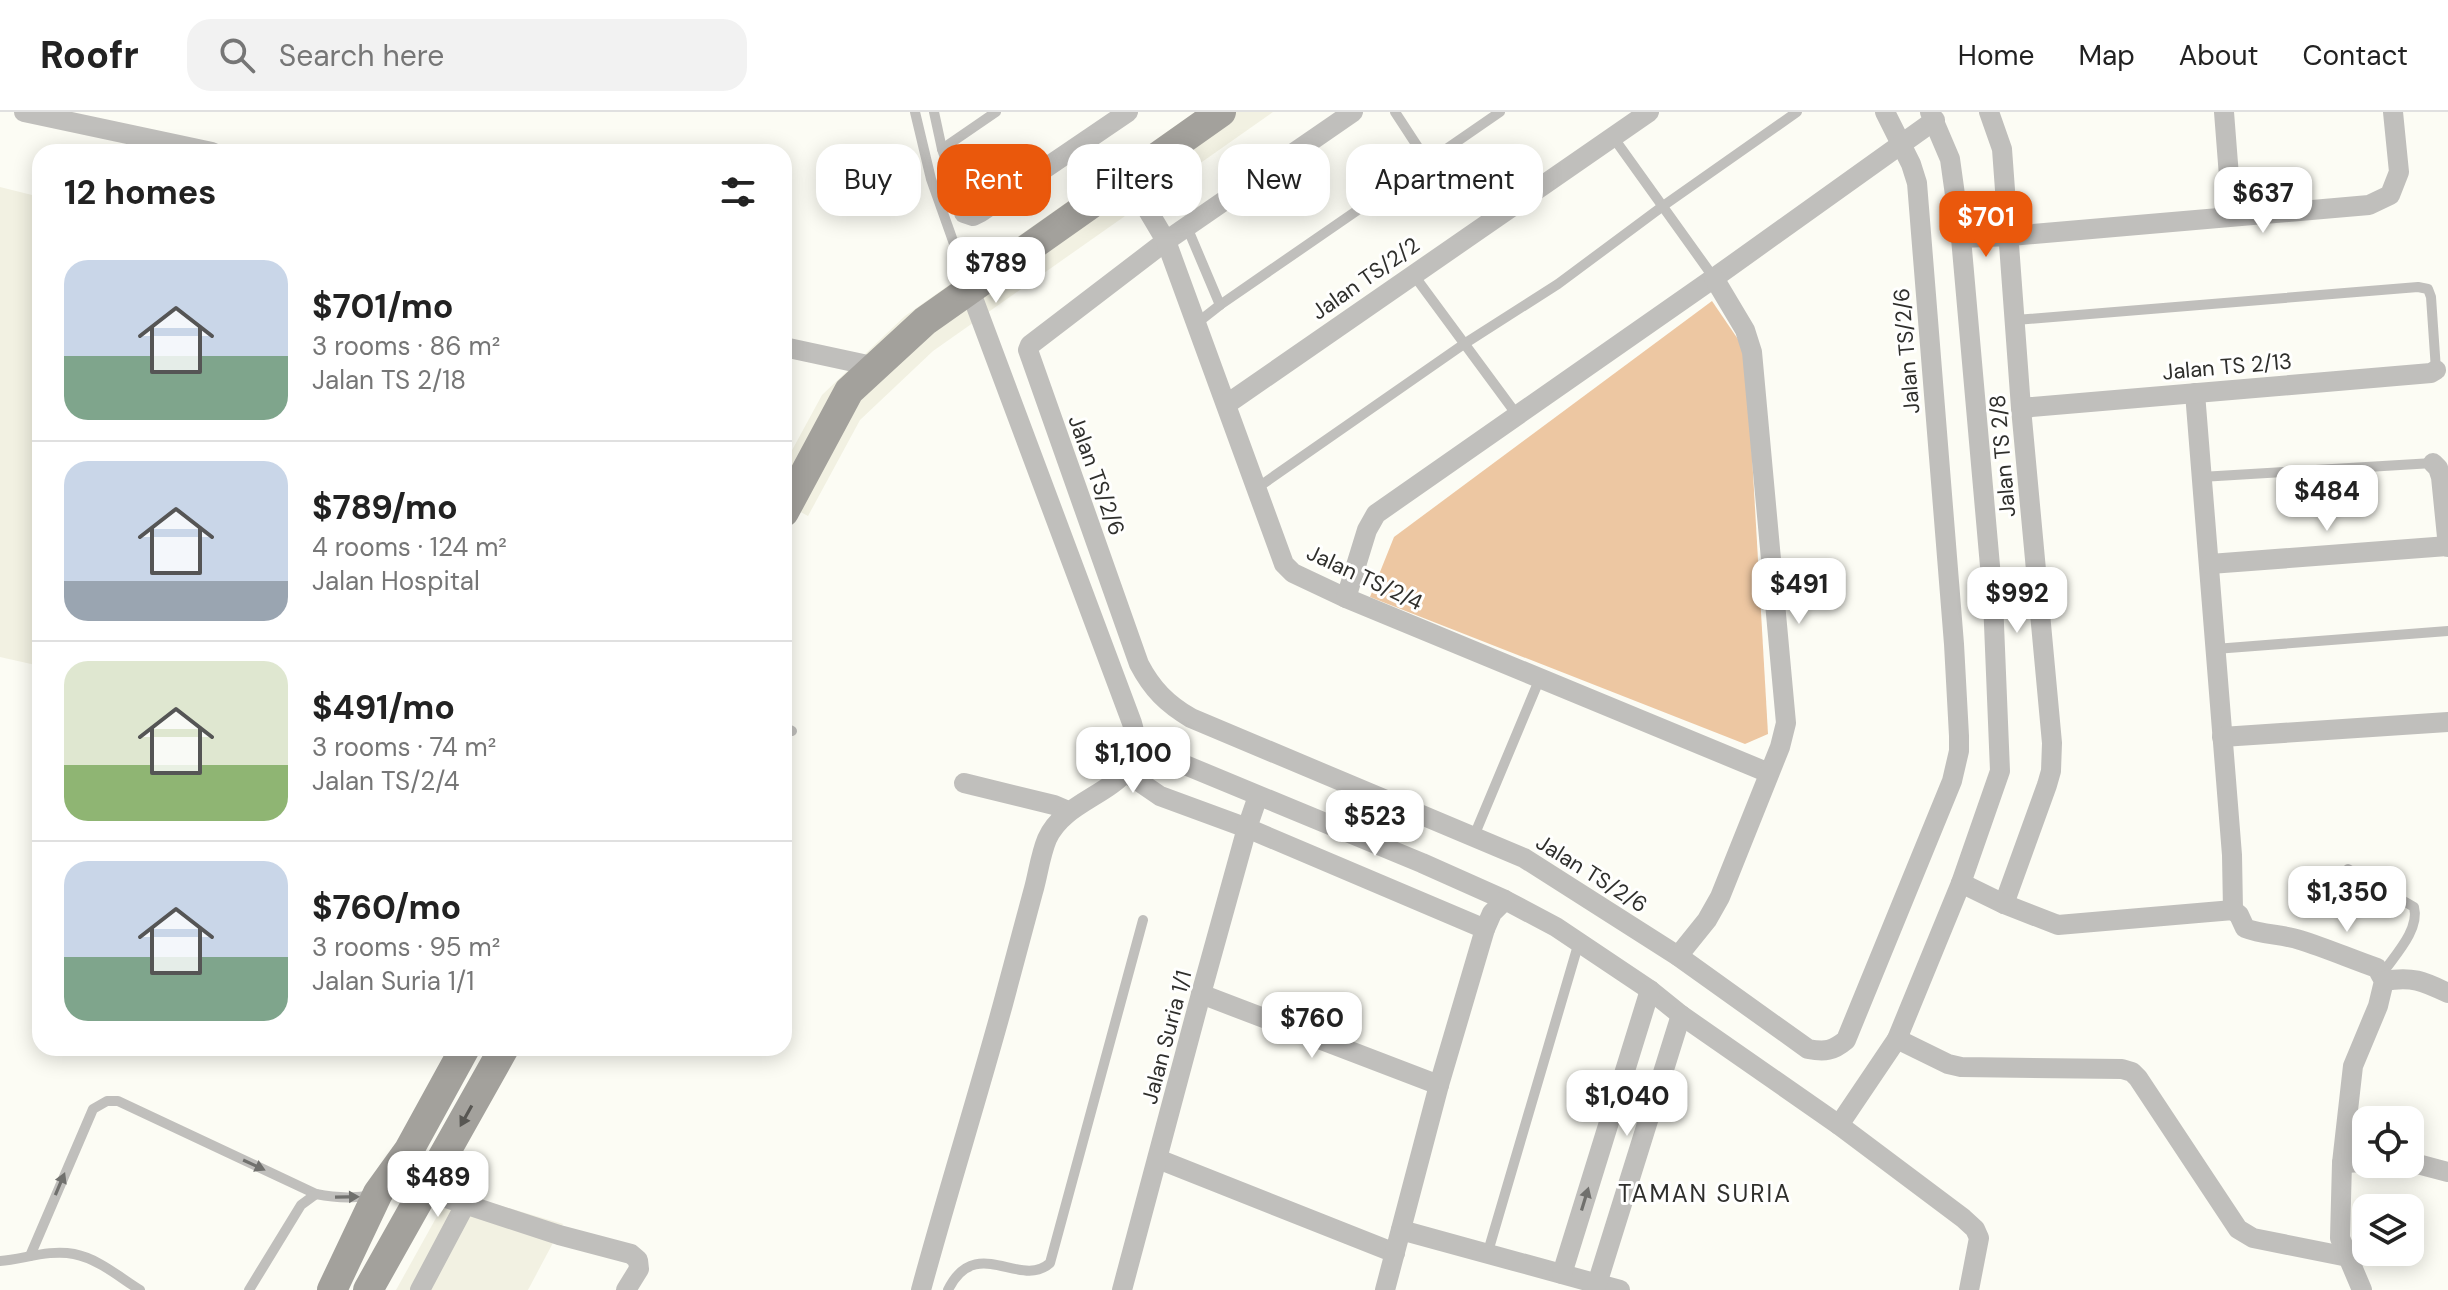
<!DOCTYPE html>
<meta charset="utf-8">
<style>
body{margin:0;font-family:"DM Sans",sans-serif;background:#f2f2f2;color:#222;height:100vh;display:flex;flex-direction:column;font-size:30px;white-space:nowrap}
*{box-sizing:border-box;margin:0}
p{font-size:26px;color:#767676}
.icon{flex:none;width:44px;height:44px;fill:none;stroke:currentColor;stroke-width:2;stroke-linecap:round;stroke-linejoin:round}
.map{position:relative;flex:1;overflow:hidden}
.sheet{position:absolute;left:32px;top:32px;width:760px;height:912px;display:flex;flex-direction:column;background:#fff;border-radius:24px;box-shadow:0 4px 20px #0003}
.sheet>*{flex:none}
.guide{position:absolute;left:816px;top:32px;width:760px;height:72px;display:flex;gap:16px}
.fabs{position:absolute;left:2352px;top:994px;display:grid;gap:16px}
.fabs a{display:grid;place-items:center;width:72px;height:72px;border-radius:16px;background:#fff;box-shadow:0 4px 20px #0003;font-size:40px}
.price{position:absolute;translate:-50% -68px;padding:0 18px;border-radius:16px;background:#fff;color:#222;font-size:26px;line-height:52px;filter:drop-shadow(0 2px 4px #0008)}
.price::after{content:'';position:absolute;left:50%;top:48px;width:24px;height:18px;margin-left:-12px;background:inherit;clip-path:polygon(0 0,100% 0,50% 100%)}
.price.active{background:#ea580c;color:#fff}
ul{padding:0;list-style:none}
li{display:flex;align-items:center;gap:24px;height:200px;padding:0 32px}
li+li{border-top:2px solid #e0e0e0}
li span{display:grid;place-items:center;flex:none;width:224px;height:160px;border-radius:24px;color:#555}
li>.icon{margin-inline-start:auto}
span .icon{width:96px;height:96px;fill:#fffc;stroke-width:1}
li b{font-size:34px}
h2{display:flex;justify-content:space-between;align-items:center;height:96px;padding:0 32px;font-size:34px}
.chip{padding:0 28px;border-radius:24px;background:#fff;box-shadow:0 4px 20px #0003;font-size:28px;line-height:72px}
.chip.active{background:#ea580c;color:#fff}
header{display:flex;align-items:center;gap:48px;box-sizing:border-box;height:112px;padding:0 40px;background:#fff;border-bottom:2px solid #e0e0e0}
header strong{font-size:38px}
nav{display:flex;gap:44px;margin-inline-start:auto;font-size:28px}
.search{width:560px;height:72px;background:#f2f2f2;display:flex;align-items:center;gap:20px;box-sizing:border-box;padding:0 28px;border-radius:24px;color:#767676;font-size:30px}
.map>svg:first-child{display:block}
</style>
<header>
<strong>Roofr</strong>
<div class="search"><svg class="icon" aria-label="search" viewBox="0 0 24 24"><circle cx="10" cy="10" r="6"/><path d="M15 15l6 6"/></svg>Search here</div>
<nav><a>Home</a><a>Map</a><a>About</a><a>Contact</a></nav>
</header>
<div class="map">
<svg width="2448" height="1178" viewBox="0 0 2448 1178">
<rect width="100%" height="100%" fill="#fcfcf4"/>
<!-- built -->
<g fill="#f2f1e2">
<path d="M 1195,0 L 1273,0 L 933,239 L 860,308 L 808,404 L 784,391 L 784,353 L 822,283 L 905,204 Z"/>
<path d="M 0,75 L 40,85 L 40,554 L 0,545 Z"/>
<path d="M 451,1079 L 563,1112 L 528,1178 L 396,1178 Z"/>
</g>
<!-- green -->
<path fill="#edc7a2" d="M 1712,189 L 1746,239 L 1768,622 L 1745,632 L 1370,485 L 1394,425 Z"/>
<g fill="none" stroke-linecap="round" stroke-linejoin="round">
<!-- lane -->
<g stroke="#c0bfbc" stroke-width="10">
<path d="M 915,0 L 931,67 L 969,174"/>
<path d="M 934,0 L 942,37 L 964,101"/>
<path d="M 1395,0 L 1427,49"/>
<path d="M 1613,25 L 1714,166"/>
<path d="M 942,37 L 996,0"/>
<path d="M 1187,115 L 1220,193"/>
<path d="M 1413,162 L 1517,303"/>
<path d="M 2016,208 L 2418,175 L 2428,177 L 2431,185 L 2436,258"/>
<path d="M 1197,211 L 1220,193 L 1500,0"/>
<path d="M 2201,365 L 2433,351"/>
<path d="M 1257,376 L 1464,232 L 1558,172 L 1663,94 L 1797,0"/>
<path d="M 2215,537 L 2448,519"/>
<path d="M 784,615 L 792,619"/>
<path d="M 1474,724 L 1540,566"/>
<path d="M 2348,757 L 2414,795 C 2420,818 2394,844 2382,862"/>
<path d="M 1487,1143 L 1579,830"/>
<path d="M 30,1144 L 93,997 L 107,989 L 118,989 L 316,1082 C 336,1086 353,1087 372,1083"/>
<path d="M 0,1149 C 24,1147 50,1137 74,1142 C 99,1147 119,1165 140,1178"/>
<path d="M 249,1178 L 301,1093 L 316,1082"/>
<path d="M 948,1178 C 976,1121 1020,1178 1050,1151 L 1143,808"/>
</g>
<!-- street -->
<g stroke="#c0bfbc" stroke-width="20">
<path d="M 24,0 L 212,40"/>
<path d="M 1353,0 L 1166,129 L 1030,233 L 1028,238 L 1139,552 C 1152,577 1167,592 1191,606 L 1524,746 L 1678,844 L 1808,937 C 1825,940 1833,939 1846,928 L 1952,669 L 1959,639 L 1959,624 L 1954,532 L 1917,71 L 1911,52 L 1885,0"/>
<path d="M 1989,0 L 2002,37 L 2021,296 L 2052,631 L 2051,659 L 2047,673 L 2004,792"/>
<path d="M 2224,0 L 2232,103"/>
<path d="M 1128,65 L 1166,129 L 1284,452 L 1293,461 L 1346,486 L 1769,661"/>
<path d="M 964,101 L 973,104 L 981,100 L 1128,0"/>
<path d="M 1961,126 L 2010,124 L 2369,93 L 2390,83 L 2399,60 L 2393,0"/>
<path d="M 784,235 L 877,255"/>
<path d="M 2195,281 L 2232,743 L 2233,798"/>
<path d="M 1227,292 L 1649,0"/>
<path d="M 2021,296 L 2431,261 L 2436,258"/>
<path d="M 2433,351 L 2438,356 L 2441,365 L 2448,435"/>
<path d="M 2210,452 L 2448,434"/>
<path d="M 1346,486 L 1367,418 L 1376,402 L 1714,166 L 1935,8"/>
<path d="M 2222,625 L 2448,610"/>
<path d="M 1173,648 L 1422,751 L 1505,788 L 1556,815 L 1650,878 L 1681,903 L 1839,1013 L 1963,1106 L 1975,1117 L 1979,1126 L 1969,1178"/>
<path d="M 1125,660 L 1160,684 L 1247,716 L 1485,817"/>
<path d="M 964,671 L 1054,693 L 1068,699"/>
<path d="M 1961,771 L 2004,792 L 2058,813 L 2233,798 L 2239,803 L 2245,816 C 2263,823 2281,822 2300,828 C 2326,836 2351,847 2377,856 L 2384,869 L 2378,894 L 2353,954 L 2342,1051 L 2340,1126 L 2362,1178"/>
<path d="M 1678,844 L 1707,808 L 1720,785 L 1780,635 L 1786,611 L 1752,240 L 1745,218 L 1714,166"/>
<path d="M 2384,869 C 2412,864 2423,869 2448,881"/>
<path d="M 1201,882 L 1439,973"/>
<path d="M 1897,927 L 1948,952 L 1961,955 L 2122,957 L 2132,960 L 2138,966 L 2238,1117 L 2253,1126 L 2348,1145"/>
<path d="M 1839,1013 L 1897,927 L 1961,771 L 2000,659 L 1993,488 L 1961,126 L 1950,47 L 1930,0"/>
<path d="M 1158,1047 L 1395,1141"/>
<path d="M 2410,1050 L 2448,1060"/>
<path d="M 2342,1051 L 2366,1050"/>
<path d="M 425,1079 L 559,1123 L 631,1142 L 638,1148 L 639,1157 L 626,1178"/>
<path d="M 1401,1118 L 1620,1178"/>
<path d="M 1562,1162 L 1650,878"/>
<path d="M 1597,1172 L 1681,903"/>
<path d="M 420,1178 L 465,1093"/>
<path d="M 921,1178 C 947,1082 977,987 1003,892 C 1013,854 1023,817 1033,780 C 1038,763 1040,744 1047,727 C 1069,677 1153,681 1132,611 L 970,178"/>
<path d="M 1122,1178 L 1201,882 L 1247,716 L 1258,684"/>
<path d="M 1385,1178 L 1439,973 L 1485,817 L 1492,801 L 1505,788"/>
</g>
<!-- secondary -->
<g stroke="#a3a19c" stroke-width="30">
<path d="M 784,400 L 849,279 L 925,209 L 1221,0"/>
<path d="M 332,1178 L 378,1081 L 409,1038 L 465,936"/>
<path d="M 368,1178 L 504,936"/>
</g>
</g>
<!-- one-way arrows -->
<defs><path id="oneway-solid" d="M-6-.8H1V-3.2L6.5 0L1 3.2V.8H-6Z" transform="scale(2)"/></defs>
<use fill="#585753" href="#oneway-solid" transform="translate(466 1004) rotate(119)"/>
<g fill="#70706d">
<use href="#oneway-solid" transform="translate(254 1053) rotate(25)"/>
<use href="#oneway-solid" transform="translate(60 1072) rotate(-67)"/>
<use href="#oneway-solid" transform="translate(347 1085) rotate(-1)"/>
<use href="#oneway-solid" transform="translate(1585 1087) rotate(-73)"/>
</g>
<g text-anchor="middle" stroke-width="6" stroke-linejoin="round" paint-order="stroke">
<!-- street labels -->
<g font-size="22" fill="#2f2f2c" stroke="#fffffe">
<text transform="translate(1365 166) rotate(-35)" y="8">Jalan TS/2/2</text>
<text transform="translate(1906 239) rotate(-95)" y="8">Jalan TS/2/6</text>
<text transform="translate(2227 254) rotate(-5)" y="8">Jalan TS 2/13</text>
<text transform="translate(2002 344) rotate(-95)" y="8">Jalan TS 2/8</text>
<text transform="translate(1097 363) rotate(70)" y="8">Jalan TS/2/6</text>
<text transform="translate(1365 465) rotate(25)" y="8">Jalan TS/2/4</text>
<text transform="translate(1592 761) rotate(32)" y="8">Jalan TS/2/6</text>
<text transform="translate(1166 925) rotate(-75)" y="8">Jalan Suria 1/1</text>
</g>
<!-- neighbourhood labels -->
<g font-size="24" letter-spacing="2" fill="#2f2f2c" stroke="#fffffe">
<text x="1705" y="1090">TAMAN SURIA</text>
</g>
</g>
</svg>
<div class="fabs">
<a><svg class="icon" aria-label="locate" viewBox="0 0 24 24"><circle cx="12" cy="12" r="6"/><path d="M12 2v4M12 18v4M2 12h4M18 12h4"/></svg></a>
<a><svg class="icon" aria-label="layers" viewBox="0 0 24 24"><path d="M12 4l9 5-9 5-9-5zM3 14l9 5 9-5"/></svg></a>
</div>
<b class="price" style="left:2263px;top:123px">$637</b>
<b class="price active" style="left:1986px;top:147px">$701</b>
<b class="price" style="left:996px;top:193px">$789</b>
<b class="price" style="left:2327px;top:421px">$484</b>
<b class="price" style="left:1799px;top:514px">$491</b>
<b class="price" style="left:2017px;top:523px">$992</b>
<b class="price" style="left:1133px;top:683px">$1,100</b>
<b class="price" style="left:1375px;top:746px">$523</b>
<b class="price" style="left:2347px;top:822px">$1,350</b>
<b class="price" style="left:1312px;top:948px">$760</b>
<b class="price" style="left:1627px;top:1026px">$1,040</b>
<b class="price" style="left:438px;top:1107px">$489</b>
<div class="guide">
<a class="chip">Buy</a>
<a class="chip active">Rent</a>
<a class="chip">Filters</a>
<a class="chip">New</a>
<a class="chip">Apartment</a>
</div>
<section class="sheet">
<h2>12 homes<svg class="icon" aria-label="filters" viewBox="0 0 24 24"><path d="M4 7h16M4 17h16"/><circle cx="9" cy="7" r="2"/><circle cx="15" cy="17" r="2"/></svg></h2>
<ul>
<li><span style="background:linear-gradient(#c9d6e8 60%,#7fa58c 0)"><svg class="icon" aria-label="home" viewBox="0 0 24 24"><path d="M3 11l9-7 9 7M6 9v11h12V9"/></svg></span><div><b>$701/mo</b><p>3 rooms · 86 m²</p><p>Jalan TS 2/18</p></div></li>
<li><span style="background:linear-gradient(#c9d6e8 75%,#9aa5b1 0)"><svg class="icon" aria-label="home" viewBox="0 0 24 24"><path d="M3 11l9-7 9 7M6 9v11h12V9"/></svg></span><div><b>$789/mo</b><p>4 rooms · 124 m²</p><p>Jalan Hospital</p></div></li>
<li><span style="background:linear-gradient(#dfe7d0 65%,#8fb573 0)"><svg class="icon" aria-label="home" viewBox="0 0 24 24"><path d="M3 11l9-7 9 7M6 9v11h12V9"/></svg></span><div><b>$491/mo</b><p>3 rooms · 74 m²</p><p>Jalan TS/2/4</p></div></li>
<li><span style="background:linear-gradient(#c9d6e8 60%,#7fa58c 0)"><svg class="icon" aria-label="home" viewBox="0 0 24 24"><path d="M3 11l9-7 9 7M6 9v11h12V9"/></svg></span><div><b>$760/mo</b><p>3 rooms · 95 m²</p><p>Jalan Suria 1/1</p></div></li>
</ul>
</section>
</div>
